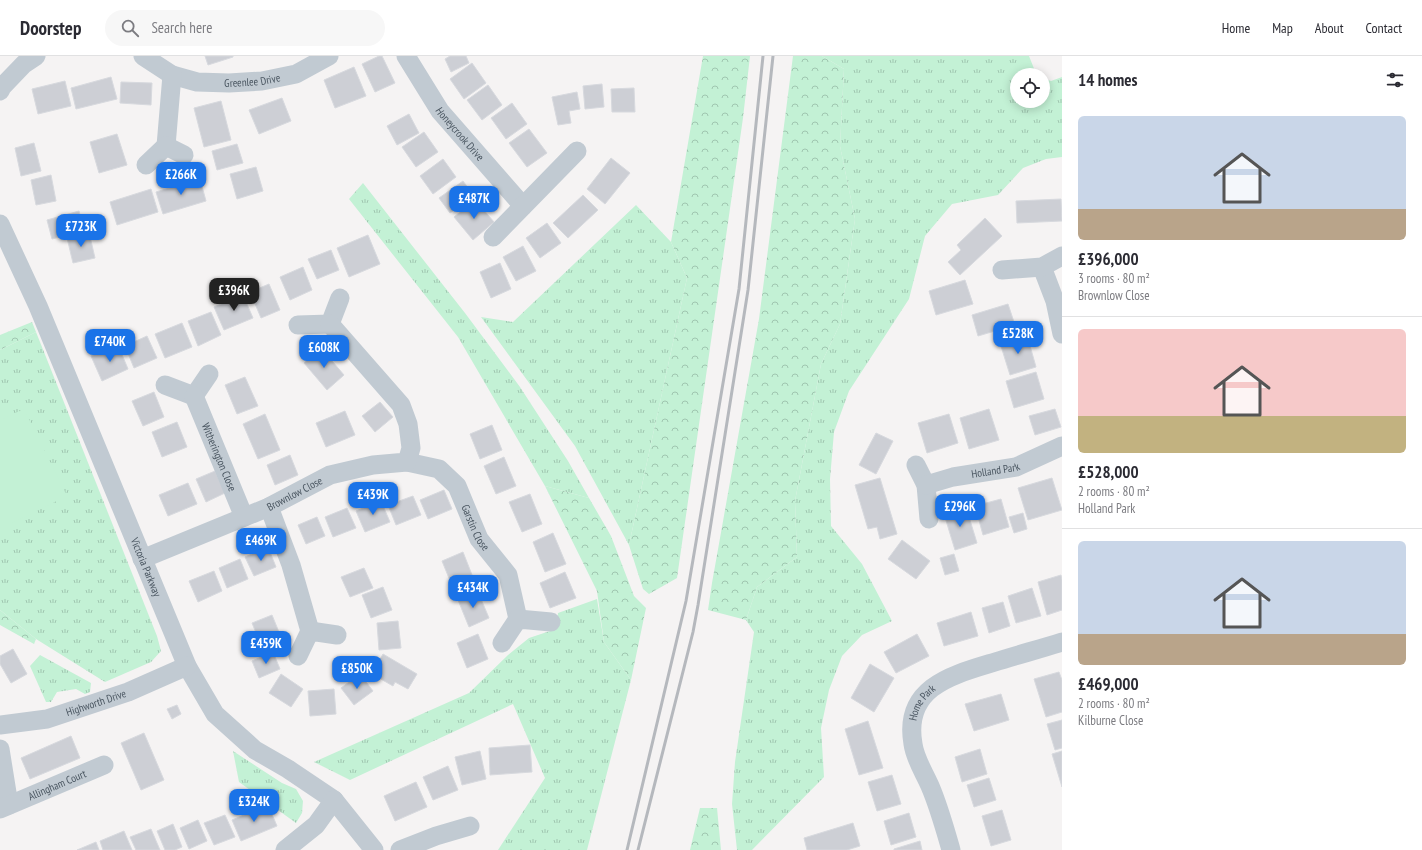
<!DOCTYPE html>
<meta charset="utf-8">
<style>
body{margin:0;font-family:"PT Sans Narrow",sans-serif;background:#f7f7f7;color:#2b2b33;height:100vh;display:flex;flex-direction:column;font-size:15px;white-space:nowrap}
*{box-sizing:border-box;margin:0}
p{font-size:13px;color:#7c7c81}
.icon{flex:none;width:22px;height:22px;fill:none;stroke:currentColor;stroke-width:2;stroke-linecap:round;stroke-linejoin:round}
.map{position:relative;flex:1;overflow:hidden}
.drawer{display:flex;flex-direction:column;background:#fff;width:360px}
.drawer>*{flex:none}
.fabs{position:absolute;left:1010px;top:12px;display:grid;gap:8px}
.fabs a{display:grid;place-items:center;width:40px;height:40px;border-radius:50%;background:#fff;box-shadow:0 2px 10px #0003;font-size:20px}
.price{position:absolute;translate:-50% -34px;padding:0 9px;border-radius:8px;background:#1a73e8;color:#fff;font-size:13px;line-height:26px;filter:drop-shadow(0 1px 2px #0008)}
.price::after{content:'';position:absolute;left:50%;top:24px;width:12px;height:9px;margin-left:-6px;background:inherit;clip-path:polygon(0 0,100% 0,50% 100%)}
.price.current{background:#222;color:#fff}
ul{padding:0;list-style:none}
li{display:grid;align-content:center;gap:8px;height:212px;padding:0 16px}
li+li{border-top:1px solid #e1e1e2}
li span{display:grid;place-items:center;height:124px;border-radius:6px;color:#555}
li>.icon{margin-inline-start:auto}
span .icon{width:72px;height:72px;fill:#fffc;stroke-width:1}
li b{font-size:17px}
h2{display:flex;justify-content:space-between;align-items:center;height:48px;padding:0 16px;font-size:17px}
header{display:flex;align-items:center;gap:24px;box-sizing:border-box;height:56px;padding:0 20px;background:#fff;border-bottom:1px solid #e1e1e2}
header strong{font-size:19px}
nav{display:flex;gap:22px;margin-inline-start:auto;font-size:14px}
.search{width:280px;height:36px;background:#f7f7f7;display:flex;align-items:center;gap:10px;box-sizing:border-box;padding:0 14px;border-radius:22px;color:#7c7c81;font-size:15px}
main{display:flex;flex:1;min-height:0}
.map>svg:first-child{display:block}
</style>
<header>
<strong>Doorstep</strong>
<div class="search"><svg class="icon" aria-label="search" viewBox="0 0 24 24"><circle cx="10" cy="10" r="6"/><path d="M15 15l6 6"/></svg>Search here</div>
<nav><a>Home</a><a>Map</a><a>About</a><a>Contact</a></nav>
</header>
<main>
<div class="map">
<svg width="1062" height="794" viewBox="0 0 1062 794">
<defs>
<pattern id="grass-tufts" width="24" height="20" patternUnits="userSpaceOnUse"><rect width="24" height="20" fill="#c3f1d5"/><path d="M3 7l-1-3M5 7V3M7 7l1-3M15 17l-1-3M17 17v-4M19 17l1-3" fill="none" stroke="#a0c6b0"/></pattern>
<pattern id="forest-crowns" width="20" height="18" patternUnits="userSpaceOnUse"><rect width="20" height="18" fill="#c3f1d5"/><path d="M2 6a3 3 0 1 1 6 0M12 15a3 3 0 1 1 6 0" fill="none" stroke="#a0c6b0"/></pattern>
</defs>
<rect width="100%" height="100%" fill="#f5f3f3"/>
<!-- grass -->
<g fill="url(#grass-tufts)">
<path d="M 822,0 L 1029,0 L 1035,15 L 1039,19 L 1017,19 L 1017,45 L 1043,45 L 1043,22 L 1051,25 L 1062,21 L 1062,101 L 1046,103 L 1023,112 L 998,139 L 952,148 L 925,180 L 909,243 L 849,335 L 834,376 L 830,423 L 831,470 L 862,508 L 892,565 L 862,579 L 842,600 L 829,634 L 821,672 L 824,721 L 752,794 L 737,794 L 732,748 L 735,706 L 754,576 L 746,564 L 757,531 L 797,501 L 795,445 L 821,308 L 840,268 L 855,163 L 840,90 L 844,13 Z"/>
<path d="M 363,127 L 465,257 L 520,331 L 568,405 L 589,442 L 545,430 L 458,281 L 349,143 Z"/>
<path d="M 636,149 L 671,186 L 687,222 L 629,489 L 575,390 L 481,261 L 513,266 Z"/>
<path d="M 36,276 L 157,580 L 161,595 L 151,606 L 105,626 L 36,583 L 0,554 L 0,294 Z"/>
<path d="M 597,543 L 604,586 L 631,624 L 587,794 L 498,794 L 545,722 L 513,648 L 350,724 L 314,706 L 469,637 L 508,599 L 529,582 L 556,573 L 558,557 Z"/>
<path d="M 40,599 L 91,627 L 90,636 L 85,638 L 76,633 L 57,636 L 51,646 L 46,646 L 30,610 Z"/>
<path d="M 233,695 L 282,727 L 296,733 L 303,745 L 302,757 L 296,767 L 239,726 Z"/>
</g>
<!-- forest -->
<g fill="url(#forest-crowns)">
<path d="M 703,0 L 750,0 L 743,62 L 677,522 L 649,538 L 643,533 L 629,489 L 687,222 L 671,186 Z"/>
<path d="M 793,0 L 822,0 L 844,13 L 840,90 L 855,163 L 840,268 L 821,308 L 795,445 L 797,501 L 757,531 L 746,564 L 708,554 L 712,527 L 759,263 Z"/>
<path d="M 32,266 L 36,276 L 0,294 L 0,279 Z"/>
<path d="M 545,430 L 589,442 L 611,480 L 634,540 L 646,552 L 631,624 L 604,586 L 597,535 Z"/>
<path d="M 0,554 L 36,583 L 34,588 L 0,569 Z"/>
<path d="M 700,752 L 717,752 L 721,794 L 690,794 Z"/>
</g>
<!-- garden -->
<path fill="#c3f1d5" d="M 24,353 L 67,440 L 0,473 L 0,364 Z"/>
<!-- building -->
<g fill="#cdcfd5" stroke="#d7d9de">
<path d="M 205,0 L 233,0 L 233,1 L 208,9 Z"/>
<path d="M 379,0 L 382,0 L 395,27 L 375,36 L 362,8 Z"/>
<path d="M 450,0 L 466,0 L 469,7 L 451,16 L 445,3 Z"/>
<path d="M 472,7 L 486,27 L 464,43 L 450,23 Z"/>
<path d="M 354,11 L 366,40 L 335,52 L 324,24 Z"/>
<path d="M 111,21 L 117,43 L 76,53 L 71,32 Z"/>
<path d="M 65,25 L 71,50 L 38,58 L 32,33 Z"/>
<path d="M 121,26 L 152,27 L 151,49 L 120,47 Z"/>
<path d="M 602,28 L 604,51 L 585,53 L 583,30 Z"/>
<path d="M 488,29 L 502,49 L 482,64 L 467,44 Z"/>
<path d="M 634,32 L 635,56 L 612,56 L 611,33 Z"/>
<path d="M 577,36 L 580,53 L 569,55 L 571,67 L 558,69 L 552,41 Z"/>
<path d="M 282,42 L 291,65 L 259,78 L 249,54 Z"/>
<path d="M 221,45 L 231,84 L 204,91 L 194,52 Z"/>
<path d="M 512,47 L 527,68 L 506,83 L 491,62 Z"/>
<path d="M 409,58 L 419,77 L 397,89 L 387,70 Z"/>
<path d="M 529,73 L 547,97 L 527,111 L 509,87 Z"/>
<path d="M 424,76 L 438,96 L 416,111 L 402,91 Z"/>
<path d="M 117,78 L 127,109 L 99,117 L 90,86 Z"/>
<path d="M 34,87 L 41,115 L 21,120 L 15,92 Z"/>
<path d="M 237,88 L 243,107 L 217,114 L 212,95 Z"/>
<path d="M 611,102 L 630,117 L 605,148 L 587,133 Z"/>
<path d="M 443,103 L 456,121 L 433,138 L 420,120 Z"/>
<path d="M 256,111 L 263,135 L 237,143 L 230,118 Z"/>
<path d="M 51,119 L 56,145 L 36,149 L 31,124 Z"/>
<path d="M 200,123 L 206,145 L 163,158 L 156,136 Z"/>
<path d="M 463,125 L 474,140 L 450,157 L 439,142 Z"/>
<path d="M 151,133 L 158,156 L 117,169 L 110,146 Z"/>
<path d="M 583,139 L 598,154 L 568,182 L 553,167 Z"/>
<path d="M 1061,143 L 1062,165 L 1017,167 L 1016,145 Z"/>
<path d="M 475,144 L 494,166 L 473,184 L 454,161 Z"/>
<path d="M 79,155 L 84,175 L 52,183 L 47,164 Z"/>
<path d="M 985,162 L 1002,180 L 960,219 L 948,206 L 961,194 L 957,189 Z"/>
<path d="M 547,167 L 561,187 L 540,202 L 526,182 Z"/>
<path d="M 89,176 L 95,202 L 73,207 L 67,182 Z"/>
<path d="M 368,179 L 380,208 L 349,221 L 337,192 Z"/>
<path d="M 523,190 L 536,215 L 516,225 L 503,201 Z"/>
<path d="M 331,194 L 339,214 L 317,223 L 308,203 Z"/>
<path d="M 500,207 L 511,233 L 491,242 L 480,216 Z"/>
<path d="M 303,211 L 312,234 L 290,244 L 280,221 Z"/>
<path d="M 965,224 L 973,248 L 936,259 L 929,235 Z"/>
<path d="M 269,228 L 280,254 L 261,262 L 250,236 Z"/>
<path d="M 243,239 L 253,262 L 224,274 L 214,251 Z"/>
<path d="M 1008,248 L 1015,269 L 978,280 L 972,259 Z"/>
<path d="M 211,256 L 221,279 L 198,290 L 188,265 Z"/>
<path d="M 182,267 L 192,291 L 165,302 L 155,278 Z"/>
<path d="M 1027,279 L 1036,311 L 1010,319 L 1000,287 Z"/>
<path d="M 147,280 L 157,302 L 134,312 L 125,290 Z"/>
<path d="M 118,289 L 128,313 L 102,325 L 91,300 Z"/>
<path d="M 321,292 L 344,319 L 327,334 L 304,307 Z"/>
<path d="M 1036,316 L 1044,343 L 1014,352 L 1006,325 Z"/>
<path d="M 245,321 L 258,350 L 237,358 L 225,329 Z"/>
<path d="M 154,336 L 164,361 L 143,370 L 132,345 Z"/>
<path d="M 380,346 L 393,361 L 375,376 L 362,360 Z"/>
<path d="M 989,353 L 999,384 L 969,393 L 960,362 Z"/>
<path d="M 1055,353 L 1061,371 L 1035,379 L 1029,360 Z"/>
<path d="M 345,355 L 355,379 L 326,391 L 316,367 Z"/>
<path d="M 265,358 L 280,394 L 258,403 L 243,368 Z"/>
<path d="M 949,358 L 958,387 L 927,397 L 918,367 Z"/>
<path d="M 177,366 L 187,391 L 162,401 L 152,376 Z"/>
<path d="M 492,369 L 502,394 L 480,403 L 470,378 Z"/>
<path d="M 876,377 L 893,385 L 876,418 L 859,409 Z"/>
<path d="M 290,399 L 298,419 L 275,429 L 267,409 Z"/>
<path d="M 504,401 L 516,430 L 496,438 L 484,410 Z"/>
<path d="M 215,415 L 225,437 L 206,446 L 196,423 Z"/>
<path d="M 880,422 L 897,478 L 880,483 L 877,471 L 868,473 L 855,429 Z"/>
<path d="M 1052,422 L 1062,454 L 1028,464 L 1018,432 Z"/>
<path d="M 188,427 L 197,448 L 168,460 L 159,439 Z"/>
<path d="M 444,434 L 452,453 L 428,463 L 420,444 Z"/>
<path d="M 530,438 L 542,468 L 522,476 L 509,446 Z"/>
<path d="M 413,440 L 421,459 L 396,469 L 388,449 Z"/>
<path d="M 1001,443 L 1009,471 L 983,479 L 975,450 Z"/>
<path d="M 381,445 L 390,466 L 365,476 L 356,455 Z"/>
<path d="M 966,451 L 977,487 L 955,494 L 944,458 Z"/>
<path d="M 347,452 L 356,472 L 333,481 L 325,461 Z"/>
<path d="M 1023,457 L 1027,473 L 1014,477 L 1009,461 Z"/>
<path d="M 317,461 L 325,480 L 306,488 L 298,469 Z"/>
<path d="M 553,477 L 566,508 L 545,516 L 533,486 Z"/>
<path d="M 902,484 L 930,505 L 916,523 L 888,503 Z"/>
<path d="M 268,491 L 276,511 L 254,520 L 245,501 Z"/>
<path d="M 463,496 L 474,524 L 453,532 L 442,505 Z"/>
<path d="M 954,498 L 959,515 L 945,519 L 940,502 Z"/>
<path d="M 240,503 L 248,523 L 227,532 L 219,512 Z"/>
<path d="M 364,512 L 373,532 L 350,541 L 341,521 Z"/>
<path d="M 214,515 L 222,535 L 198,546 L 189,525 Z"/>
<path d="M 565,516 L 576,542 L 550,552 L 540,527 Z"/>
<path d="M 1061,519 L 1062,524 L 1062,554 L 1047,559 L 1038,526 Z"/>
<path d="M 383,531 L 392,554 L 371,562 L 362,539 Z"/>
<path d="M 1032,532 L 1041,560 L 1016,567 L 1008,540 Z"/>
<path d="M 478,536 L 489,562 L 469,571 L 458,544 Z"/>
<path d="M 1003,546 L 1010,570 L 989,577 L 982,552 Z"/>
<path d="M 971,556 L 978,580 L 944,590 L 937,567 Z"/>
<path d="M 272,559 L 281,581 L 261,589 L 252,567 Z"/>
<path d="M 398,565 L 401,592 L 379,594 L 377,567 Z"/>
<path d="M 478,578 L 488,603 L 467,612 L 457,587 Z"/>
<path d="M 917,578 L 929,600 L 896,617 L 884,596 Z"/>
<path d="M 13,593 L 27,618 L 11,627 L 0,608 L 0,600 Z"/>
<path d="M 273,596 L 280,613 L 259,622 L 252,605 Z"/>
<path d="M 383,598 L 417,618 L 408,633 L 395,626 L 393,630 L 372,618 Z"/>
<path d="M 870,608 L 894,622 L 874,656 L 851,642 Z"/>
<path d="M 1059,616 L 1062,624 L 1062,656 L 1046,661 L 1034,623 Z"/>
<path d="M 281,618 L 303,633 L 291,651 L 269,637 Z"/>
<path d="M 360,618 L 373,635 L 354,649 L 341,632 Z"/>
<path d="M 334,633 L 336,658 L 310,660 L 308,635 Z"/>
<path d="M 1001,638 L 1009,664 L 974,675 L 965,648 Z"/>
<path d="M 177,649 L 181,658 L 172,663 L 167,653 Z"/>
<path d="M 1062,664 L 1062,692 L 1055,694 L 1047,668 Z"/>
<path d="M 868,665 L 883,712 L 859,719 L 845,673 Z"/>
<path d="M 144,677 L 164,724 L 141,734 L 121,687 Z"/>
<path d="M 71,680 L 80,702 L 30,723 L 21,702 Z"/>
<path d="M 530,689 L 532,716 L 490,719 L 489,692 Z"/>
<path d="M 980,693 L 987,718 L 962,726 L 955,701 Z"/>
<path d="M 480,695 L 486,723 L 462,729 L 455,701 Z"/>
<path d="M 1062,695 L 1062,731 L 1052,698 Z"/>
<path d="M 448,710 L 458,734 L 433,744 L 423,721 Z"/>
<path d="M 892,719 L 901,748 L 877,755 L 868,726 Z"/>
<path d="M 989,722 L 996,744 L 974,751 L 967,729 Z"/>
<path d="M 416,726 L 427,751 L 395,765 L 384,740 Z"/>
<path d="M 268,749 L 277,770 L 241,785 L 232,764 Z"/>
<path d="M 1002,754 L 1011,784 L 991,790 L 982,760 Z"/>
<path d="M 909,757 L 916,781 L 891,789 L 884,765 Z"/>
<path d="M 225,759 L 235,781 L 214,789 L 204,767 Z"/>
<path d="M 198,764 L 207,785 L 189,793 L 180,772 Z"/>
<path d="M 853,767 L 860,790 L 847,794 L 807,794 L 804,782 Z"/>
<path d="M 173,768 L 182,791 L 175,794 L 165,794 L 157,775 Z"/>
<path d="M 151,773 L 160,794 L 136,794 L 130,781 Z"/>
<path d="M 124,775 L 132,794 L 103,794 L 100,785 Z"/>
<path d="M 920,785 L 922,794 L 894,794 L 894,793 Z"/>
<path d="M 96,786 L 99,794 L 77,794 Z"/>
</g>
<g fill="none" stroke-linecap="round" stroke-linejoin="round">
<!-- street -->
<g stroke="#c1cad2" stroke-width="19">
<path id="s1" d="M 143,0 L 172,19 L 197,26 L 229,27 L 262,25 L 296,18 L 329,0"/>
<path id="s2" d="M 406,0 L 440,55 L 523,150"/>
<path d="M 0,35 L 2,31 L 24,8 L 36,0"/>
<path d="M 166,90 L 172,19"/>
<path d="M 146,109 L 166,90 L 184,99"/>
<path id="s3" d="M 0,168 L 38,250 L 187,610 L 215,658 L 255,694 L 288,713 L 334,744 L 374,794"/>
<path d="M 493,181 L 577,95"/>
<path d="M 1042,211 L 1055,245 L 1062,278"/>
<path d="M 1002,214 L 1042,211 L 1062,200"/>
<path d="M 298,269 L 330,268 L 340,242"/>
<path d="M 165,329 L 194,340 L 209,318"/>
<path id="s4" d="M 194,340 L 244,461"/>
<path id="s5" d="M 407,406 L 439,413 L 457,430 L 479,483 L 508,519 L 518,563"/>
<path d="M 916,409 L 926,429 L 929,463"/>
<path id="s6" d="M 926,429 L 953,421 L 1016,411 L 1062,390"/>
<path d="M 269,451 L 291,509 L 310,575"/>
<path id="s7" d="M 142,503 L 269,451 L 330,419 L 373,409 L 407,406 L 411,392 L 408,368 L 401,349 L 330,268"/>
<path d="M 502,587 L 518,563 L 551,566"/>
<path d="M 298,600 L 310,575 L 337,579"/>
<path id="s8" d="M 0,669 L 47,663 L 128,636 L 187,610"/>
<path d="M 0,693 L 9,749"/>
<path id="s9" d="M 0,753 L 104,709"/>
<path d="M 285,794 L 316,769 L 334,744"/>
<path d="M 400,794 L 436,780 L 470,770"/>
<path id="s10" d="M 951,794 C 945,773 939,751 930,730 C 924,716 915,703 913,688 C 903,631 952,619 995,606 C 1017,599 1040,593 1062,586"/>
</g>
<!-- rail -->
<g stroke="#b5b8bd" stroke-width="3">
<path d="M 627,794 L 686,545 L 739,233 L 763,0"/>
<path d="M 638,794 L 693,576 L 698,549 L 748,234 L 773,0"/>
</g>
</g>
<g text-anchor="middle" stroke-width="4" stroke-linejoin="round" paint-order="stroke">
<!-- street labels -->
<g font-size="11" fill="#4a5661" stroke="#fff">
<text dy="4" stroke="none"><textPath href="#s1" startOffset="116">Greenlee Drive</textPath></text>
<text dy="4" stroke="none"><textPath href="#s2" startOffset="95">Honeycrook Drive</textPath></text>
<text dy="4" stroke="none"><textPath href="#s4" startOffset="66">Witherington Close</textPath></text>
<text dy="4" stroke="none"><textPath href="#s6" startOffset="71">Holland Park</textPath></text>
<text dy="4" stroke="none"><textPath href="#s7" startOffset="166">Brownlow Close</textPath></text>
<text dy="4" stroke="none"><textPath href="#s5" startOffset="103">Garstin Close</textPath></text>
<text dy="4" stroke="none"><textPath href="#s3" startOffset="373">Victoria Parkway</textPath></text>
<text dy="4" stroke="none"><textPath href="#s8" startOffset="99">Highworth Drive</textPath></text>
<text dy="4" stroke="none"><textPath href="#s10" startOffset="157">Home Park</textPath></text>
<text dy="4" stroke="none"><textPath href="#s9" startOffset="62">Allingham Court</textPath></text>
</g>
</g>
</svg>
<div class="fabs">
<a><svg class="icon" aria-label="locate" viewBox="0 0 24 24"><circle cx="12" cy="12" r="6"/><path d="M12 2v4M12 18v4M2 12h4M18 12h4"/></svg></a>
</div>
<b class="price" style="left:181px;top:140px">£266K</b>
<b class="price" style="left:474px;top:164px">£487K</b>
<b class="price" style="left:81px;top:192px">£723K</b>
<b class="price current" style="left:234px;top:256px">£396K</b>
<b class="price" style="left:1018px;top:299px">£528K</b>
<b class="price" style="left:110px;top:307px">£740K</b>
<b class="price" style="left:324px;top:313px">£608K</b>
<b class="price" style="left:373px;top:460px">£439K</b>
<b class="price" style="left:960px;top:472px">£296K</b>
<b class="price" style="left:261px;top:506px">£469K</b>
<b class="price" style="left:473px;top:553px">£434K</b>
<b class="price" style="left:266px;top:609px">£459K</b>
<b class="price" style="left:357px;top:634px">£850K</b>
<b class="price" style="left:254px;top:767px">£324K</b>
</div>
<section class="drawer">
<h2>14 homes<svg class="icon" aria-label="filters" viewBox="0 0 24 24"><path d="M4 7h16M4 17h16"/><circle cx="9" cy="7" r="2"/><circle cx="15" cy="17" r="2"/></svg></h2>
<ul>
<li><span style="background:linear-gradient(#c9d6e8 75%,#b9a48a 0)"><svg class="icon" aria-label="home" viewBox="0 0 24 24"><path d="M3 11l9-7 9 7M6 9v11h12V9"/></svg></span><div><b>£396,000</b><p>3 rooms · 80 m²</p><p>Brownlow Close</p></div></li>
<li><span style="background:linear-gradient(#f6c9c9 70%,#c2b280 0)"><svg class="icon" aria-label="home" viewBox="0 0 24 24"><path d="M3 11l9-7 9 7M6 9v11h12V9"/></svg></span><div><b>£528,000</b><p>2 rooms · 80 m²</p><p>Holland Park</p></div></li>
<li><span style="background:linear-gradient(#c9d6e8 75%,#b9a48a 0)"><svg class="icon" aria-label="home" viewBox="0 0 24 24"><path d="M3 11l9-7 9 7M6 9v11h12V9"/></svg></span><div><b>£469,000</b><p>2 rooms · 80 m²</p><p>Kilburne Close</p></div></li>
</ul>
</section>
</main>
